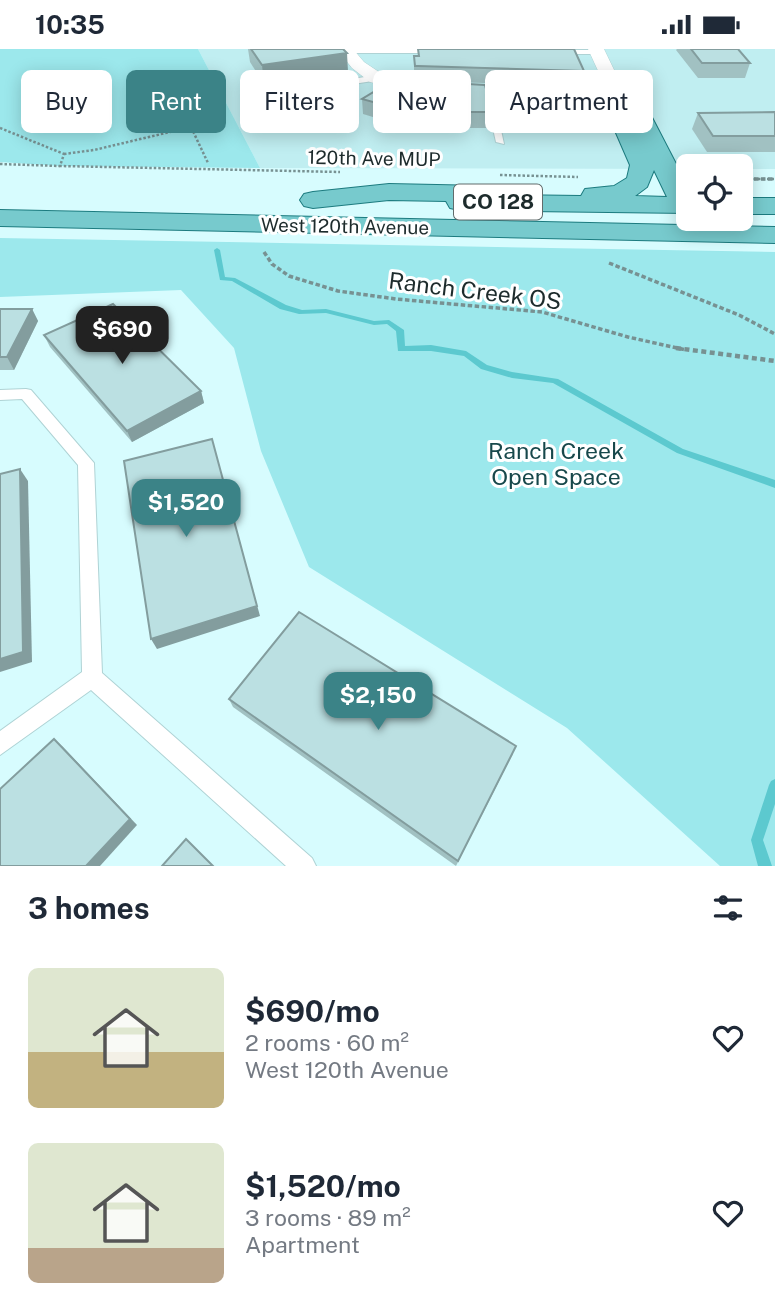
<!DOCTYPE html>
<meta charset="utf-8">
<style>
body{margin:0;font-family:"Public Sans",sans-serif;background:#f6f6f7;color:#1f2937;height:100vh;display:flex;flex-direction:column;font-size:26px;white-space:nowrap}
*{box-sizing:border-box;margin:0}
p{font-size:23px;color:#747a83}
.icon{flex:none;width:38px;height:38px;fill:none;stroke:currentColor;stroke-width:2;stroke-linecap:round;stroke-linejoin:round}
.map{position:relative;height:817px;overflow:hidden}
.details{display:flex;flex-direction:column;background:#fff;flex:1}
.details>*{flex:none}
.banner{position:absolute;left:21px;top:21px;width:733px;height:63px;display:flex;gap:14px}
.tools{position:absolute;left:676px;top:105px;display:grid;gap:14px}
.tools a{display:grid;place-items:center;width:77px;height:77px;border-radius:10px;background:#fff;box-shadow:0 4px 18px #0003;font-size:35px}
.price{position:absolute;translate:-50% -60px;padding:0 16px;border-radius:14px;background:#3b8387;color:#fff;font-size:23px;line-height:46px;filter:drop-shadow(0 2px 4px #0008)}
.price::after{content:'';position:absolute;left:50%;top:42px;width:21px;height:16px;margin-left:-10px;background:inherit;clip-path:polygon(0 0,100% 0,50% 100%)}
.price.active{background:#222;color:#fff}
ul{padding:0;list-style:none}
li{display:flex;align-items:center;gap:21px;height:175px;padding:0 28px}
li span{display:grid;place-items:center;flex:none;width:196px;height:140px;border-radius:10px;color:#555}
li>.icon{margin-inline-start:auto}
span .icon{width:84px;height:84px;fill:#fffc;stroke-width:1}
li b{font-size:30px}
h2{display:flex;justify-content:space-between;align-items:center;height:84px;padding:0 28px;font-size:30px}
.pill{padding:0 24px;border-radius:10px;background:#fff;box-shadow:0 4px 18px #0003;font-size:24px;line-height:63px}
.pill.active{background:#3b8387;color:#fff}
.status{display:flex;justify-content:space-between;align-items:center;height:49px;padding:0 35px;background:#fff;direction:ltr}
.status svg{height:19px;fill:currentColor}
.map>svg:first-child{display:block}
</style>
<div class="status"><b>10:35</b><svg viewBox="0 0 49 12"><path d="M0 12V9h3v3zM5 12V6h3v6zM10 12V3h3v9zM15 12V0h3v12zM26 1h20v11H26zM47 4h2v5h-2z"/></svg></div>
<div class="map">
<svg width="775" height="817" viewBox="0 0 775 817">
<rect width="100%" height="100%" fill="#d7fcfe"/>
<!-- built -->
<path fill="#c0eef1" d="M 198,0 L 775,0 L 775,120 L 740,120 L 740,117 L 688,117 L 688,120 L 260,119 Z"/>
<!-- green -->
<g fill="#9ce8ec">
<path d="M 0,0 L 198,0 L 260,119 L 60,117 L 0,113 Z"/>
<path d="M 0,189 L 775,203 L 775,817 L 720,817 L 567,679 L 309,518 L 261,402 L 234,299 L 181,241 L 0,248 Z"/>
</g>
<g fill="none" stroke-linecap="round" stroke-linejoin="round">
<!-- stream -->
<g fill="#5cc9cf" fill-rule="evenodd">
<path d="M 217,199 L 220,201 L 225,228 L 235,229 L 286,256 L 302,261 L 326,260 L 374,272 L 389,271 L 404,281 L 405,297 L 431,296 L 466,302 L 487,316 L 512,323 L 558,330 L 683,400 L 775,431 L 775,439 L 677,404 L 553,334 L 512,329 L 481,320 L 464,307 L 431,302 L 398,302 L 396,282 L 387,275 L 374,276 L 326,264 L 299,265 L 280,260 L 232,232 L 220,231 L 214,201 Z"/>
<path d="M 775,730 L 775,755 L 763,791 L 772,817 L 758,817 L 751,791 L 769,736 L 771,732 Z"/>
</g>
<!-- lane casing -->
<g stroke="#afd3d5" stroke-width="2">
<g id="lane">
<path d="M 344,0 L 440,0 L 442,2 L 438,4 L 346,4 L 342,2 Z"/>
<path d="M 552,1 L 597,1 L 601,3 L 597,5 L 555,5 Z"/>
<path d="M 376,26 L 380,29 L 379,31 L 270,48 L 266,45 Z"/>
<path d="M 489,41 L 493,44 L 504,95 L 496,93 L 485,44 Z"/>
<path d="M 26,340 L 31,341 L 94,414 L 102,624 L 312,809 L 316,817 L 286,817 L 91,641 L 0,706 L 0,682 L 82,623 L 78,416 L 22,350 L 0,351 L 0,341 Z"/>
</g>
</g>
<!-- street casing -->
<g stroke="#afd3d5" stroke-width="1">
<path id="street" d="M 337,0 L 353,0 L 364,13 L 382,25 L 417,35 L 609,40 L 600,26 L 588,0 L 604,0 L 616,25 L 631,45 L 622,50 L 452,48 L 416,45 L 370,33 L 352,19 Z"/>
</g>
<!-- primary casing -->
<g stroke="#1c7b7f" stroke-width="2">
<g id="primary">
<path d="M 622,39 L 630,40 L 644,53 L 688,138 L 688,164 L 459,161 L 450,159 L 446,152 L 389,151 L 313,159 L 304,157 L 300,151 L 304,145 L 313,143 L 389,135 L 485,137 L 494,139 L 498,146 L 581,147 L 585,140 L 614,137 L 627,129 L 630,116 L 603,54 L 614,40 ZM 654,121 L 667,148 L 635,147 L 647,138 Z"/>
<rect x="740" y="149" width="35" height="16"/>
<path d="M 0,161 L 775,178 L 775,194 L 0,177 Z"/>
</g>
</g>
<!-- path-far2 -->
<g stroke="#779192" stroke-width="2.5" stroke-dasharray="2.5 2" stroke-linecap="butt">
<path d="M 0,79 L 64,105 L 60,117 L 340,123"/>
<path d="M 64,105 L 94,101 L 191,78 L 208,114"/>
<path d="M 0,115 L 60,117"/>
<path d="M 500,126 L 578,128"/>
<path d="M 740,130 L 775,130"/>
</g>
<!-- path-far1 -->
<g stroke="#779192" stroke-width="3.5" stroke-dasharray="4.5 2.5" stroke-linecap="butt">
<path d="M 740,130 L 775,130"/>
<path d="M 264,203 L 272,215 L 289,227 L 338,242 L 396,250 L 542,263 L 628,288 L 686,301"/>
<path d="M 609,214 L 739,266 L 775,285"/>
</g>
<!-- path -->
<path stroke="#779192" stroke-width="4.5" stroke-dasharray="5 3.5" stroke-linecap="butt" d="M 676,299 L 775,312"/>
<!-- lane -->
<use href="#lane" fill="#fff" fill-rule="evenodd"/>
<!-- street -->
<use href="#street" fill="#fff" fill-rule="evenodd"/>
<!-- primary -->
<use href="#primary" fill="#77cacd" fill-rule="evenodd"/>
</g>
<!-- wall -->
<g fill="#a1c1c2">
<path d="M 248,0 L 343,0 L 348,23 L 264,35 L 250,13 Z"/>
<path d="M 418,0 L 584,22 L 581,37 L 417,32 L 415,32 L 414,22 L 414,7 L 418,7 Z"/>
<path d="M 677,0 L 738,0 L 750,14 L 745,29 L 698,29 L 676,1 Z"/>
<path d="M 377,30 L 492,63 L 490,79 L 409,79 L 363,65 L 362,50 L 377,41 Z"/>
<path d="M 499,36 L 604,64 L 600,80 L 503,79 L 497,51 Z"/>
<path d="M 775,63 L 775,103 L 707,103 L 692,80 L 698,64 Z"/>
<path d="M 0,260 L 32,260 L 38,272 L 14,321 L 0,321 Z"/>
<path d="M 44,286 L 201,342 L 204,354 L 132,393 L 50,298 Z"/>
<path d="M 229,650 L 513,705 L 456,817 L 233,658 Z"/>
</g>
<!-- shaded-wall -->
<g fill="#839d9e">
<path d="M 347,4 L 348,23 L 264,35 L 262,16 Z"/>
<path d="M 32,260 L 38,272 L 14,321 L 7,308 Z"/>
<path d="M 201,342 L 204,354 L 132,393 L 127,382 Z"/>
<path d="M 212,390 L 260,567 L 157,600 L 151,590 Z"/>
<path d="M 20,420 L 28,432 L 32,613 L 0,623 L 0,610 Z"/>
<path d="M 54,690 L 63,698 L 137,776 L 100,817 L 86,817 Z"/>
</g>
<!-- building -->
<g fill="#bbe0e2" stroke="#839d9e" stroke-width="2">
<path d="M 251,0 L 343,0 L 347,4 L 262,16 Z"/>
<path d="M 418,0 L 574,0 L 584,22 L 418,17 L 415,17 L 414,7 L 419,7 Z"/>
<path d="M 691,0 L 738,0 L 750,14 L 702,14 Z"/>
<path d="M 377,30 L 416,35 L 416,32 L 485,36 L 492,63 L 409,63 L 362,50 L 380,39 Z"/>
<path d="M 499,36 L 591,37 L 604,64 L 505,63 Z"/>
<path d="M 775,63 L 775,87 L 713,87 L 698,64 Z"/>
<path d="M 113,255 L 201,342 L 127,382 L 44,286 Z"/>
<path d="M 0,260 L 32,260 L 7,308 L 0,308 Z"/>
<path d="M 212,390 L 257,557 L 151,590 L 124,412 Z"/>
<path d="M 20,420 L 23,603 L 0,610 L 0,425 Z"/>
<path d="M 299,563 L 516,697 L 458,812 L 229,650 Z"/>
<path d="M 54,690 L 130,770 L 86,817 L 0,817 L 0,740 Z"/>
<path d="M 186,790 L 213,817 L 162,817 Z"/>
</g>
<g text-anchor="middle" stroke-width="6" stroke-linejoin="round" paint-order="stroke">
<!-- far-street labels -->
<g font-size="19" fill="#1d2b2c" stroke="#fff">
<text transform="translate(374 109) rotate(1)" y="7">120th Ave MUP</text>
<text transform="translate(345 177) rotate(1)" y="7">West 120th Avenue</text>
</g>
<!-- shield labels -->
<rect fill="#fff" stroke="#616b6b" stroke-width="2" x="454" y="135.5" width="88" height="35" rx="5"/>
<g font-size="21" font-weight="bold" fill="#1d2b2c">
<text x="498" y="160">CO 128</text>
</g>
<!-- street labels -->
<g font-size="23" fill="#1d2b2c" stroke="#fff">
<text transform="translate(475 242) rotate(7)" y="8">Ranch Creek OS</text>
</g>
<!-- park labels -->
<g font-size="23" fill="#17484b" stroke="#fff">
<text x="556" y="410">Ranch Creek<tspan x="556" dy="26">Open Space</tspan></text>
</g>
</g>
</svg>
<div class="tools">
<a><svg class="icon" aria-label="locate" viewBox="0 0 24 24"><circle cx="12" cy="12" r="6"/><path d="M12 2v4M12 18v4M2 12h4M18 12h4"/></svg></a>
</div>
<b class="price active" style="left:122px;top:317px">$690</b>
<b class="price" style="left:186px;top:490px">$1,520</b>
<b class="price" style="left:378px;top:683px">$2,150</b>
<div class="banner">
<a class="pill">Buy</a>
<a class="pill active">Rent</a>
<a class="pill">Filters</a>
<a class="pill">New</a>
<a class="pill">Apartment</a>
</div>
</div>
<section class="details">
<h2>3 homes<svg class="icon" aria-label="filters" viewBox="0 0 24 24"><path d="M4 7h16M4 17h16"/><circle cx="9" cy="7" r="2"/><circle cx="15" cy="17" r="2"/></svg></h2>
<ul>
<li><span style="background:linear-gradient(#dfe7d0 60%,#c2b280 0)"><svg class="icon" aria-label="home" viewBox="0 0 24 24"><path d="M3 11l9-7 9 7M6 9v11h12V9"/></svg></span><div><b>$690/mo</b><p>2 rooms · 60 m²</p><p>West 120th Avenue</p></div><svg class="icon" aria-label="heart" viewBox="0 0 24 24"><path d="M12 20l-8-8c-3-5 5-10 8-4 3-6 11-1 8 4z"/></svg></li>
<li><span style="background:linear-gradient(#dfe7d0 75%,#b9a48a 0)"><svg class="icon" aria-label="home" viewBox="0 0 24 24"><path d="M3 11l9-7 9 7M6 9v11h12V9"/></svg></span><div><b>$1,520/mo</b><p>3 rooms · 89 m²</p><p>Apartment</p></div><svg class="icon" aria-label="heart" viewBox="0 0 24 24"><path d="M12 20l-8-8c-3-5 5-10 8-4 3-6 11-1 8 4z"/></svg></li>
</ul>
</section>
